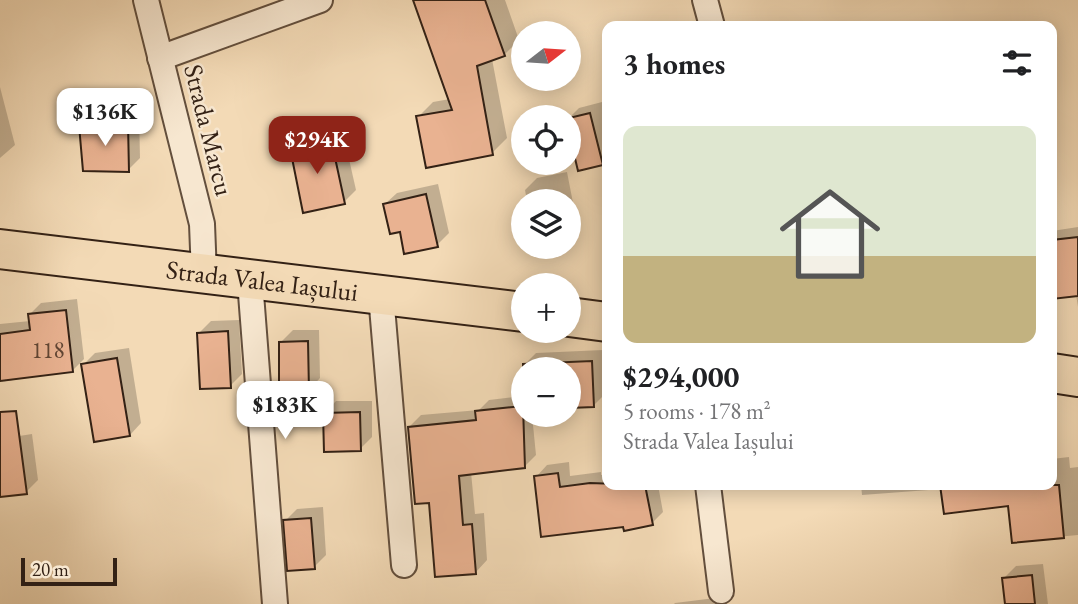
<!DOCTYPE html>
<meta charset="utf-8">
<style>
body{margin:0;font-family:"EB Garamond",serif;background:#f6f6f6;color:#202124;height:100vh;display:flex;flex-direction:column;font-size:26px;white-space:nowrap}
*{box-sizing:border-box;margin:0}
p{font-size:23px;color:#757577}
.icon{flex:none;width:38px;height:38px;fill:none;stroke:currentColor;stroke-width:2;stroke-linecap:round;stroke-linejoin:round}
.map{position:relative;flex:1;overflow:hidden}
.details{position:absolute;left:602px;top:21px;width:455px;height:469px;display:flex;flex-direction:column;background:#fff;border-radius:14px;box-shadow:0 4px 18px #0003}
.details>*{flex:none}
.needle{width:46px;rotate:73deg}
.buttons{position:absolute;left:511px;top:21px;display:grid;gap:14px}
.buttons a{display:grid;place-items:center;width:70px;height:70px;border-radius:50%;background:#fff;box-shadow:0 4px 18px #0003;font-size:35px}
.scale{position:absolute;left:21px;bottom:18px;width:96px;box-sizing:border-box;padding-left:7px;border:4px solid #332115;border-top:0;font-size:19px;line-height:24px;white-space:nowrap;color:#332115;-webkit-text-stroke:5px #f7e7d0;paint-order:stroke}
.price{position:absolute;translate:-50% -60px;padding:0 16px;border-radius:14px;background:#fff;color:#222;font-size:23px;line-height:46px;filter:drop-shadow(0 2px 4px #0008)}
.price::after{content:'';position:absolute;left:50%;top:42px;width:21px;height:16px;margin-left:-10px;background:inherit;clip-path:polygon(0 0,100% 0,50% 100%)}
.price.active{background:#8f2418;color:#fff}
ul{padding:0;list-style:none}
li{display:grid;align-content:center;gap:14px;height:371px;padding:0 21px}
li+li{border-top:2px solid #e0e0e0}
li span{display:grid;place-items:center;height:217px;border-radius:14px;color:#555}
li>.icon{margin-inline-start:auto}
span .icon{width:126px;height:126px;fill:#fffc;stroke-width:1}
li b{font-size:30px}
h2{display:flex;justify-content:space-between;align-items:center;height:84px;padding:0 21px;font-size:30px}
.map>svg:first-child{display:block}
</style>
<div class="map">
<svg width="1078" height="604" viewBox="0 0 1078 604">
<rect width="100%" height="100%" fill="#f3dab6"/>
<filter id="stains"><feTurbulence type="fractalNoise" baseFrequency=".00286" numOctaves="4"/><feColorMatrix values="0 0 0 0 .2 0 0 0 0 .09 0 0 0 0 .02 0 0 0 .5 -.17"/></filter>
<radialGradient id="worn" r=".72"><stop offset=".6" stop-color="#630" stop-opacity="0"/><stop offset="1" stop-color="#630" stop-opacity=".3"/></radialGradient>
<!-- shadow -->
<g fill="#0003">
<path d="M 418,0 L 505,0 L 519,40 L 504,55 L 492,59 L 507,138 L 492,153 L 418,117 L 433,102 L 450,99 Z"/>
<path d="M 0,87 L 15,145 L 0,158 Z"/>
<path d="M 602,102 L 607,125 L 607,158 L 602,163 L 579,169 L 569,118 L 579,108 Z"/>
<path d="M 139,113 L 140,158 L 128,170 L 81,126 L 93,114 Z"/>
<path d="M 342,128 L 356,190 L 344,202 L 291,148 L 303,136 Z"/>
<path d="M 567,172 L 575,213 L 569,219 L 569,201 L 527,201 L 525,190 L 537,178 Z"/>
<path d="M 438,184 L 449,233 L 437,245 L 401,230 L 385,204 L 397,193 Z"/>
<path d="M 1078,227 L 1078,307 L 1076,294 L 1052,297 L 1052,231 Z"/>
<path d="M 77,299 L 84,359 L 72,371 L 0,382 L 0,324 L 30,321 L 29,315 L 41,303 Z"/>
<path d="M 239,320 L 242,374 L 230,386 L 199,333 L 211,321 Z"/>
<path d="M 293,330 L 319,330 L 320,378 L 309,390 L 281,342 Z"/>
<path d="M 129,348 L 141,423 L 130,435 L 83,365 L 95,353 Z"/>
<path d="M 603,350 L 605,394 L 593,406 L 569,407 L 569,369 L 525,369 L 524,365 L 536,353 Z"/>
<path d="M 523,396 L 523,415 L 532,415 L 536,455 L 524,467 L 471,472 L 475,514 L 484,513 L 487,560 L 476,572 L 431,501 L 409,427 L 421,415 L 479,410 L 489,400 Z"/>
<path d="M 336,401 L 372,401 L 372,437 L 360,449 L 325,413 Z"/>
<path d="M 32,434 L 38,480 L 26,492 L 0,495 L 0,439 Z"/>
<path d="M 1069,457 L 1070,468 L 1078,467 L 1078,535 L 1013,541 L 1010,504 L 942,489 L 862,495 L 861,485 L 1052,485 L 1052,459 Z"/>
<path d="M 569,462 L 570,476 L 601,472 L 601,475 L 607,474 L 607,485 L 662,485 L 658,485 L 663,512 L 652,523 L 625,525 L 536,477 L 547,465 Z"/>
<path d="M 323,507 L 326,555 L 314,567 L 285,521 L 297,509 Z"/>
<path d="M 1043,564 L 1048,604 L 1006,604 L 1004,578 L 1016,566 Z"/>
<path d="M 723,597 L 724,604 L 674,604 L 675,603 Z"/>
</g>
<!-- building -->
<g fill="#e9b291" stroke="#332115" stroke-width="2">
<path d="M 413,0 L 485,0 L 505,56 L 477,66 L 493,155 L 426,168 L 416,116 L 452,110 Z"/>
<path d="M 590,113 L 603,165 L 578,171 L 569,133 L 569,118 Z"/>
<path d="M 128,124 L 129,172 L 83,171 L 79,125 Z"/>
<path d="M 331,139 L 345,204 L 303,213 L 290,148 Z"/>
<path d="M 426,194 L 438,247 L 404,254 L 400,232 L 390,234 L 383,204 Z"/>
<path d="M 1078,237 L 1078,296 L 1052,299 L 1052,240 Z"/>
<path d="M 66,310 L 73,372 L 0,381 L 0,334 L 30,330 L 28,314 Z"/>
<path d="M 228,331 L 231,388 L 200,389 L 197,333 Z"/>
<path d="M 308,341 L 309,392 L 279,392 L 279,342 Z"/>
<path d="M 117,358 L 130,436 L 94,442 L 81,364 Z"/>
<path d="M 592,361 L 594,407 L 569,408 L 569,369 L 523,369 L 523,375 L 523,364 Z"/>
<path d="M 523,406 L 525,468 L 459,476 L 463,525 L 472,524 L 476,574 L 435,577 L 429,503 L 415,504 L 408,427 L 476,420 L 475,411 Z"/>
<path d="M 16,411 L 27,494 L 0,497 L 0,412 Z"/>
<path d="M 360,412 L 361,451 L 324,452 L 323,413 Z"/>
<path d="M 558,473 L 560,487 L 590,483 L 645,485 L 653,525 L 624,531 L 623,527 L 541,537 L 534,476 Z"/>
<path d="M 940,485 L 1059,485 L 1064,538 L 1012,543 L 1008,506 L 944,514 Z"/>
<path d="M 311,518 L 315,569 L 287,571 L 283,520 Z"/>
<path d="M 1032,575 L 1035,604 L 1005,604 L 1002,578 Z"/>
</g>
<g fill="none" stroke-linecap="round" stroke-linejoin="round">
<!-- street casing -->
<g stroke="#634f3d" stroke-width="28">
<g id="street">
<path d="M 146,0 L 202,224 L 204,275"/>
<path d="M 705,0 L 712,26"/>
<path d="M 160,58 L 320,0"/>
<path d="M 250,281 L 275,604"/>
<path d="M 381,295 L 404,565"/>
<path d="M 708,485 L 721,591"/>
</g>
</g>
<!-- primary casing -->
<g stroke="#332115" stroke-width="42">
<g id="primary">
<path id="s1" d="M 0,249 L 523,312"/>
<path d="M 569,317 L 607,322"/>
<path d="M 1052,373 L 1078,377"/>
</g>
</g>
<!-- street -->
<use href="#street" stroke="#f7e7d0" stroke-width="24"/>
<!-- primary -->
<use href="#primary" stroke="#f3dab6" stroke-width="38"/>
</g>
<g text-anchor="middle" stroke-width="5" stroke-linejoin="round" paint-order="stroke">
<!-- number labels -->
<g font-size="23" fill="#604534">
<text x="48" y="358">118</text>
</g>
<!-- street labels -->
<g font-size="26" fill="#332115" stroke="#f7e7d0">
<text transform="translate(209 130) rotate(76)" y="9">Strada Marcu</text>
<text dy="9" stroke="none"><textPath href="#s1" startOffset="264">Strada Valea Iașului</textPath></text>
</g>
</g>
<rect width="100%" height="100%" filter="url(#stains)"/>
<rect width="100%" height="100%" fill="url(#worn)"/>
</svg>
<div class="buttons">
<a><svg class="needle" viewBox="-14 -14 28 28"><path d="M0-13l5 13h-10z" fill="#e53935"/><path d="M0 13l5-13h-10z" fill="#757577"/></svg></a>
<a><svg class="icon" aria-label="locate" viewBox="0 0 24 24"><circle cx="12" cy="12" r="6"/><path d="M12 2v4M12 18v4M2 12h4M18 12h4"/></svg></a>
<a><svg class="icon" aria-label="layers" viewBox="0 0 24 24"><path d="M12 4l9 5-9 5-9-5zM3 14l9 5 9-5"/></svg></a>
<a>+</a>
<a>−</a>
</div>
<div class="scale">20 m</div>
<b class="price" style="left:105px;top:148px">$136K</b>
<b class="price active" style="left:317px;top:176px">$294K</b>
<b class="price" style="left:285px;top:441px">$183K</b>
<section class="details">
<h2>3 homes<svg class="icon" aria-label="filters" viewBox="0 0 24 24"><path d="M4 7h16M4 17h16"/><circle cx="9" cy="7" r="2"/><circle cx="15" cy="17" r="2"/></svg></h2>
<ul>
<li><span style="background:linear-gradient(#dfe7d0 60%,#c2b280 0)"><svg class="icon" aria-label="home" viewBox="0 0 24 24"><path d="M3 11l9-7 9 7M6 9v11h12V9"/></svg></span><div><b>$294,000</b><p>5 rooms · 178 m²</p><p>Strada Valea Iașului</p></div></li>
</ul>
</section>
</div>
